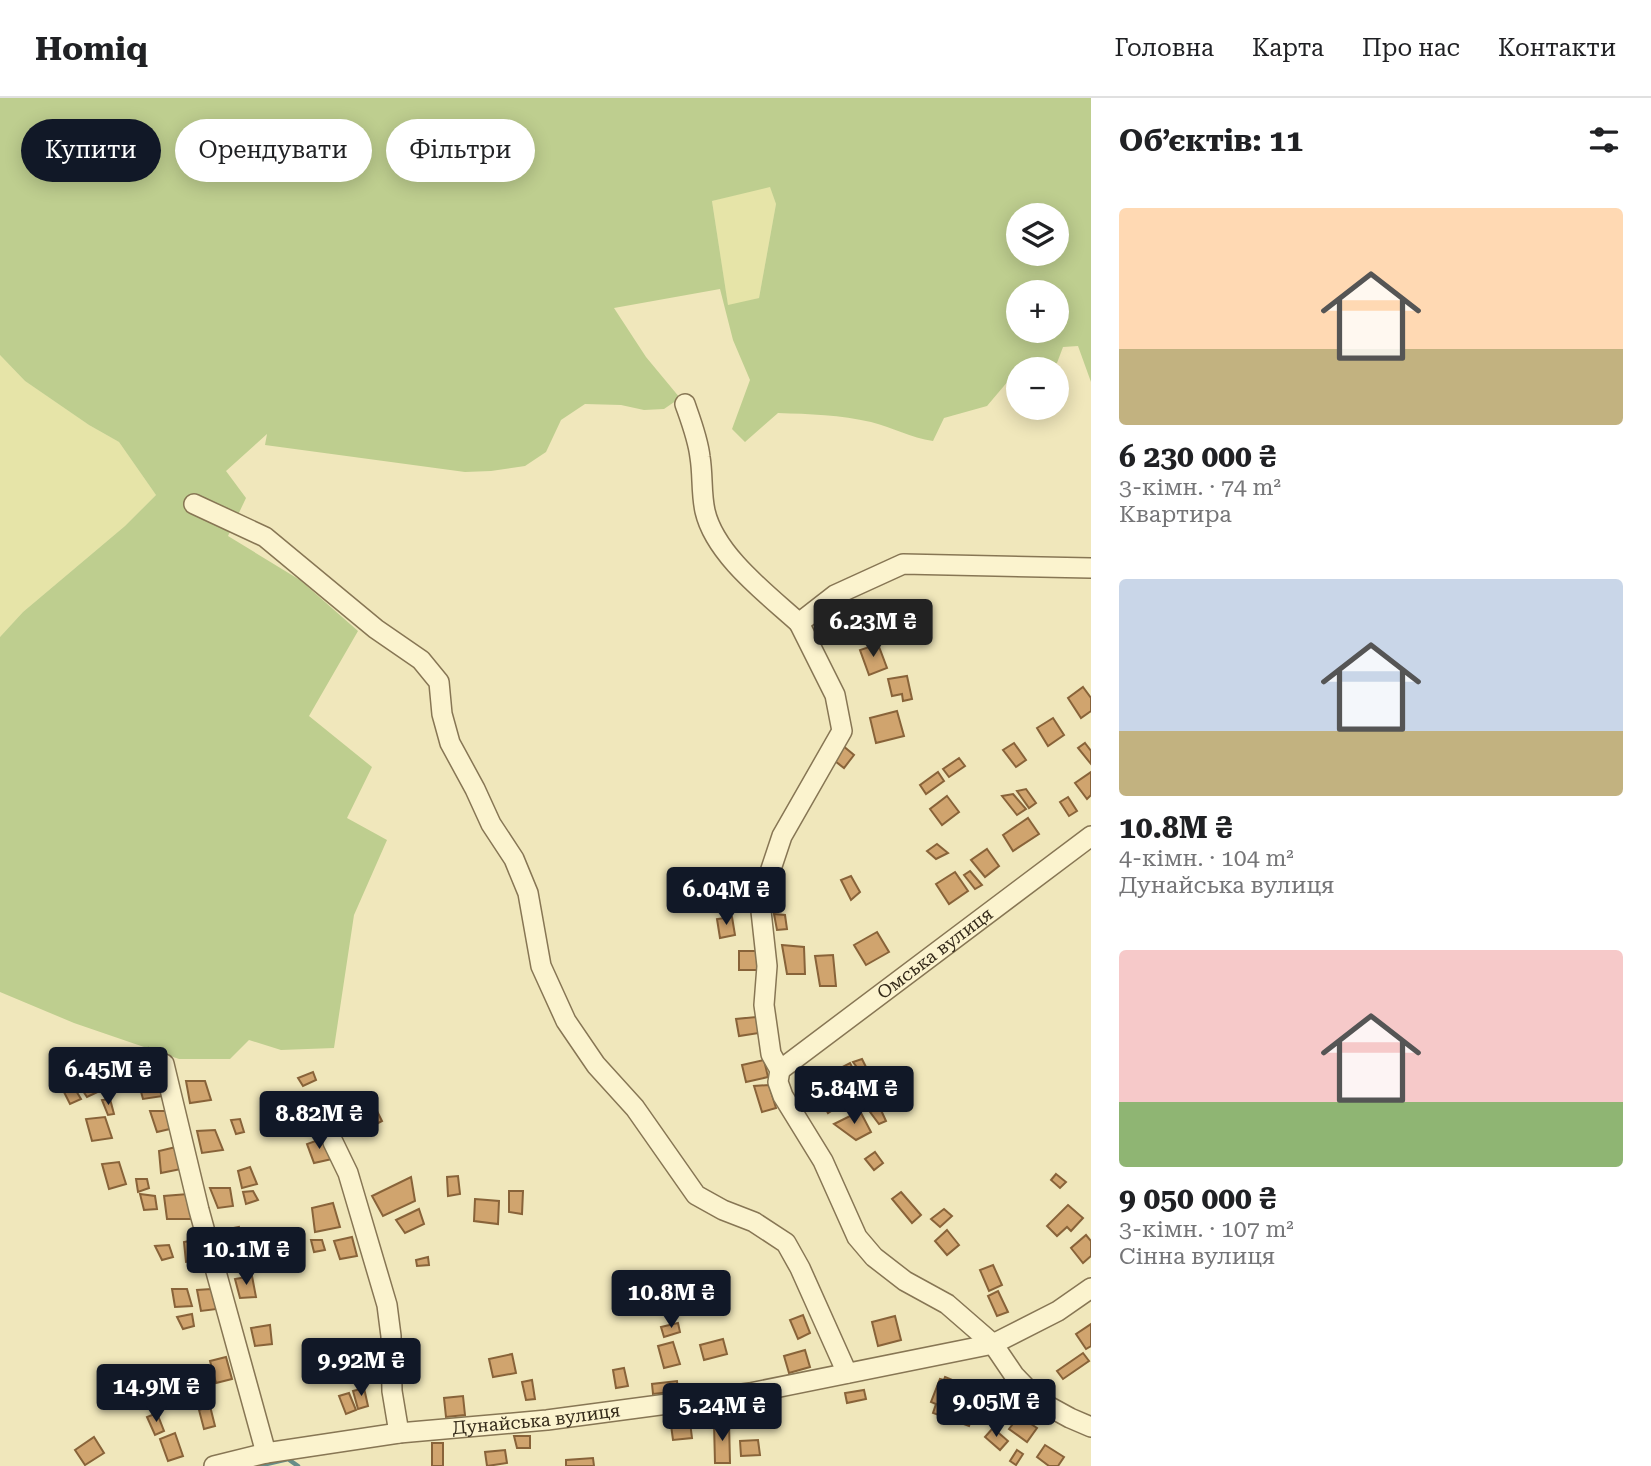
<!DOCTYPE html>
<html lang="uk">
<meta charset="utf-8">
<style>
body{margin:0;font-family:"Roboto Serif",serif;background:#f6f6f6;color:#202124;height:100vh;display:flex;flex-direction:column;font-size:26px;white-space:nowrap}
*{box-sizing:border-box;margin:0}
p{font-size:23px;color:#757577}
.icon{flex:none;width:38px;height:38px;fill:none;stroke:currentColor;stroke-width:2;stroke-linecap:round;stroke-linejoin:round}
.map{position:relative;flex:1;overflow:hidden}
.panel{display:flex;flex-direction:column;background:#fff;width:560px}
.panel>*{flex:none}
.banner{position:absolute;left:21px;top:21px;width:665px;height:63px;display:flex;gap:14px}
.fabs{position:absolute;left:1006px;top:105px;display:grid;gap:14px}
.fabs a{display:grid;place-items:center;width:63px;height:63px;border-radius:50%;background:#fff;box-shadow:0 4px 18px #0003;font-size:35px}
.price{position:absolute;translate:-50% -60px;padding:0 16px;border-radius:7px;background:#111827;color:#fff;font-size:23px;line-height:46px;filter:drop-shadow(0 2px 4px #0008)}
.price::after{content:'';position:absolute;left:50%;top:42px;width:21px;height:16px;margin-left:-10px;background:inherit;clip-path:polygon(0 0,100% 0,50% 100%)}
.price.current{background:#222;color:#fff}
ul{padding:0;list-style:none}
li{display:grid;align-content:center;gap:14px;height:371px;padding:0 28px}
li span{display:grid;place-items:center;height:217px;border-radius:7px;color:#555}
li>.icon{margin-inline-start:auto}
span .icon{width:126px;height:126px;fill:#fffc;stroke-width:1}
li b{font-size:30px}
h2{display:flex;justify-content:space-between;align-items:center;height:84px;padding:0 28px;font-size:30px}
.pill{padding:0 24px;border-radius:32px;background:#fff;box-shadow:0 4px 18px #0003;font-size:24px;line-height:63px}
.pill.current{background:#111827;color:#fff}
header{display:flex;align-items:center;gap:42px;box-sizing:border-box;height:98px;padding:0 35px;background:#fff;border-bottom:2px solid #e0e0e0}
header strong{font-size:33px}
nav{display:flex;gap:38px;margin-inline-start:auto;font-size:24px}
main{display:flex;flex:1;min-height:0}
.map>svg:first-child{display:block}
</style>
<header>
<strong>Homiq</strong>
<nav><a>Головна</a><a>Карта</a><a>Про нас</a><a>Контакти</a></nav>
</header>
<main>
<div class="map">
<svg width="1091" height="1368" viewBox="0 0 1091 1368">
<rect width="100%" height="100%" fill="#f0e7bb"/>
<!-- farmland -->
<g fill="#e6e4a8">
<path d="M 770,88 L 776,106 L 759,200 L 728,208 L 712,103 Z"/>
<path d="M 0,257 L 25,283 L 89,327 L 119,344 L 156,397 L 125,428 L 23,514 L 0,539 Z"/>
</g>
<!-- green -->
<path fill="#bece8f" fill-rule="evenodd" d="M 0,0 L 1091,0 L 1091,284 L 1078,248 L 1063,249 L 1057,265 L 1039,271 L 1018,271 L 1018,279 L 1009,282 L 987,308 L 944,320 L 933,343 C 911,340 892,329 871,324 C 841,317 809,316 778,315 L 745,344 L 732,331 L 750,282 L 733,242 L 720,191 L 614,210 L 646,259 L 680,300 L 664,311 L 644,312 L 621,307 L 585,306 L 561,322 L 546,354 L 525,368 L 491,373 L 465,374 L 265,347 L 267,336 L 226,373 L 246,400 L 228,438 L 300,482 L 358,533 L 309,618 L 372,669 L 347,720 L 387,742 L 354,817 L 334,950 L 281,952 L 249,942 L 230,961 L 179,961 L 74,925 L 0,894 L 0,539 L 23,514 L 125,428 L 156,397 L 119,344 L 89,327 L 25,283 L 0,257 ZM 770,89 L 776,106 L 759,200 L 728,207 L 712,103 ZM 1018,117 L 1057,117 L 1057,156 L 1018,156 ZM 1018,194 L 1057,194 L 1057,233 L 1018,233 Z"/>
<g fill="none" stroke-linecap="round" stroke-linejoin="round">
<!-- stream -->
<path stroke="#678e89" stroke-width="4.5" d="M 258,1368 L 288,1361 L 298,1368"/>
</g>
<!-- building -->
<g fill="#d0a46e" stroke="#886339" stroke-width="2">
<path d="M 878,546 L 887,570 L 869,577 L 860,552 Z"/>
<path d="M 907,578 L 912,601 L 903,603 L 902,596 L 892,598 L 888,581 Z"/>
<path d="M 1083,589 L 1091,600 L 1091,613 L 1081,620 L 1068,600 Z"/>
<path d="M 897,613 L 904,638 L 876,645 L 870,620 Z"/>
<path d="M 1053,620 L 1064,637 L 1048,648 L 1037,630 Z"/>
<path d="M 1014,645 L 1026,662 L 1016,669 L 1003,652 Z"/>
<path d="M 1085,645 L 1091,653 L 1091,666 L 1078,650 Z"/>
<path d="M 842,647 L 854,657 L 844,670 L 831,660 Z"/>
<path d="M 959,660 L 965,668 L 949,679 L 943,671 Z"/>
<path d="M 938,674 L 944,683 L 926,696 L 920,687 Z"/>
<path d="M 1091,674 L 1091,697 L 1087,701 L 1075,685 Z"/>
<path d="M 1026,691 L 1036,705 L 1029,710 L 1017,693 Z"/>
<path d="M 1013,696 L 1026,711 L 1017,717 L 1002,698 Z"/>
<path d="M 947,698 L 959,714 L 942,727 L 930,711 Z"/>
<path d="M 1068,699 L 1077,713 L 1069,718 L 1060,704 Z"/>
<path d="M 1028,720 L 1039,736 L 1013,753 L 1003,737 Z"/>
<path d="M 937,746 L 948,755 L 936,761 L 927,753 Z"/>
<path d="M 987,751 L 999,768 L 985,779 L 971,762 Z"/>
<path d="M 970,773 L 982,787 L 975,791 L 964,777 Z"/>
<path d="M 955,774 L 968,793 L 949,806 L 936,786 Z"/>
<path d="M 851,778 L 860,794 L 851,802 L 841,782 Z"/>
<path d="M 774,816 L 785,817 L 787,831 L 777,832 Z"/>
<path d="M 732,819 L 735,837 L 720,840 L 717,821 Z"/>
<path d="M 877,834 L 889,854 L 866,867 L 854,847 Z"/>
<path d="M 782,847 L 804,849 L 805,876 L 787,876 Z"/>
<path d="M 739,853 L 760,853 L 761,872 L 739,872 Z"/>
<path d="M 833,857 L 836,888 L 820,888 L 815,858 Z"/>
<path d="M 756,919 L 759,935 L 739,938 L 736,921 Z"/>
<path d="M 148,950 L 156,971 L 133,976 L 128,955 Z"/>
<path d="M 862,961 L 868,973 L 862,976 L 853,964 Z"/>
<path d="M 764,962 L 768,979 L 746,984 L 742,967 Z"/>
<path d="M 850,965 L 855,975 L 830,988 L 825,978 Z"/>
<path d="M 313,974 L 316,982 L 303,988 L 298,980 Z"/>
<path d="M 99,981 L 104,991 L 87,999 L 81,990 Z"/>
<path d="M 186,983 L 205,983 L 211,1002 L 190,1005 Z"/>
<path d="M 72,986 L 81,1001 L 70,1006 L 62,990 Z"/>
<path d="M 769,987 L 776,1010 L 762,1014 L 754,988 Z"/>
<path d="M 827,987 L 839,1008 L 828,1015 L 816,994 Z"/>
<path d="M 162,988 L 163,998 L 143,1001 L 140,990 Z"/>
<path d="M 310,999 L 318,1022 L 299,1030 L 291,1007 Z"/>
<path d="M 110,1001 L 114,1016 L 108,1017 L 102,1002 Z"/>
<path d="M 372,1003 L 382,1023 L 365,1032 L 354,1011 Z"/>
<path d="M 880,1010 L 886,1023 L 879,1026 L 870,1014 Z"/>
<path d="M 150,1013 L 166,1013 L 174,1030 L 157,1034 Z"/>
<path d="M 860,1013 L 871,1034 L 856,1042 L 834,1026 Z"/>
<path d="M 105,1019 L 112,1040 L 92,1043 L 86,1021 Z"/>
<path d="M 240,1021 L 244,1034 L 236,1036 L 231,1022 Z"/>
<path d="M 215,1032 L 223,1052 L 202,1055 L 197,1033 Z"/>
<path d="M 324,1040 L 332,1061 L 314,1065 L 307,1046 Z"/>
<path d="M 176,1049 L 181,1071 L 161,1075 L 159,1053 Z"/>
<path d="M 875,1054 L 883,1065 L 874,1072 L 865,1061 Z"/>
<path d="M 119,1064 L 126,1086 L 109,1091 L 102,1066 Z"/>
<path d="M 250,1069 L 257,1086 L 242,1090 L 238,1073 Z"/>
<path d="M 1056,1076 L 1066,1084 L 1060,1090 L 1051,1082 Z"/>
<path d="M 458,1078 L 460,1096 L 448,1098 L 447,1079 Z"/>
<path d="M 411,1079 L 415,1103 L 383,1118 L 372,1098 Z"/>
<path d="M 136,1081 L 147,1081 L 149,1090 L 138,1094 Z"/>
<path d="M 210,1090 L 230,1090 L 233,1108 L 218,1110 Z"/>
<path d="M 253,1093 L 258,1102 L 246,1106 L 243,1094 Z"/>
<path d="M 509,1093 L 523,1093 L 522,1116 L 509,1114 Z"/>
<path d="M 901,1094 L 921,1117 L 912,1125 L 892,1101 Z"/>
<path d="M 140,1096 L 155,1098 L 157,1111 L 144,1112 Z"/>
<path d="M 188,1096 L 195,1121 L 167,1121 L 164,1098 Z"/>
<path d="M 475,1101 L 499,1103 L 498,1126 L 474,1123 Z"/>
<path d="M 333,1105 L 340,1129 L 315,1134 L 312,1110 Z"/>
<path d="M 1068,1107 L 1083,1120 L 1071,1133 L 1067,1129 L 1057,1138 L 1047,1128 Z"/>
<path d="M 419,1111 L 424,1126 L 405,1135 L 396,1122 Z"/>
<path d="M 944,1111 L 952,1118 L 940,1129 L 931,1121 Z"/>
<path d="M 239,1129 L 246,1152 L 227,1156 L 223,1132 Z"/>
<path d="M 947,1132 L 959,1147 L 947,1157 L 935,1143 Z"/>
<path d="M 1086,1137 L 1091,1143 L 1091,1158 L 1083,1165 L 1071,1150 Z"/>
<path d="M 352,1139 L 357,1158 L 340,1161 L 334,1143 Z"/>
<path d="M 199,1141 L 202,1162 L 186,1164 L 184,1144 Z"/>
<path d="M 311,1142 L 322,1142 L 325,1152 L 314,1154 Z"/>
<path d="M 169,1147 L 173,1159 L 162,1162 L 155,1148 Z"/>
<path d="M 428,1159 L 429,1167 L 417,1168 L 416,1162 Z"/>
<path d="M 993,1167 L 1002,1187 L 989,1193 L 980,1172 Z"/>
<path d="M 252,1178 L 256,1199 L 240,1200 L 235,1181 Z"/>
<path d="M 172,1191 L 187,1191 L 192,1208 L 175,1209 Z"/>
<path d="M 211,1191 L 217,1211 L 201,1213 L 197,1192 Z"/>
<path d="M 998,1193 L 1008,1214 L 997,1218 L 988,1198 Z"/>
<path d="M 192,1216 L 194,1228 L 183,1231 L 177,1219 Z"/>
<path d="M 803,1217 L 810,1235 L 798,1241 L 790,1222 Z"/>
<path d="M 895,1218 L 901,1242 L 878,1248 L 872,1224 Z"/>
<path d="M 678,1225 L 680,1234 L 664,1239 L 661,1229 Z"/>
<path d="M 1091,1226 L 1091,1248 L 1086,1251 L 1076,1236 Z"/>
<path d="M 270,1227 L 272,1246 L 255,1248 L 251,1230 Z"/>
<path d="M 723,1241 L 727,1256 L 704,1262 L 700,1247 Z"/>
<path d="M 673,1244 L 680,1266 L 664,1270 L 658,1248 Z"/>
<path d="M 805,1252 L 810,1269 L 789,1275 L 784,1258 Z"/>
<path d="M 1083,1255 L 1089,1263 L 1063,1281 L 1057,1273 Z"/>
<path d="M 512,1256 L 516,1275 L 493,1279 L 489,1261 Z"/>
<path d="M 226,1259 L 232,1281 L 216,1285 L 210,1263 Z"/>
<path d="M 624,1270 L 628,1288 L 616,1290 L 613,1272 Z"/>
<path d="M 945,1279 L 969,1289 L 968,1292 L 974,1294 L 967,1311 L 974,1314 L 969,1328 L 933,1315 L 936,1306 L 931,1304 L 940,1281 L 944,1282 Z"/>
<path d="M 532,1282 L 535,1301 L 526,1302 L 522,1284 Z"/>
<path d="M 677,1283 L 678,1293 L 653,1296 L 652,1286 Z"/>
<path d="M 364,1290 L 368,1308 L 358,1311 L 353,1293 Z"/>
<path d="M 864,1292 L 866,1301 L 847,1305 L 845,1295 Z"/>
<path d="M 349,1295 L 356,1312 L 346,1316 L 339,1298 Z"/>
<path d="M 463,1298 L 465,1317 L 446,1319 L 444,1300 Z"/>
<path d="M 993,1298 L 999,1304 L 988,1316 L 982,1310 Z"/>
<path d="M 210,1308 L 215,1328 L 204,1331 L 199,1312 Z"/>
<path d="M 157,1315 L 164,1333 L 155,1337 L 147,1319 Z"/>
<path d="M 1019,1318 L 1037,1330 L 1027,1344 L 1009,1331 Z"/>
<path d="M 690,1324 L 692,1340 L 673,1342 L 671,1327 Z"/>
<path d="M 714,1325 L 729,1325 L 730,1365 L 715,1365 Z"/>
<path d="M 993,1330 L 1008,1343 L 1000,1352 L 985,1339 Z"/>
<path d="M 175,1335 L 183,1358 L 168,1363 L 160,1341 Z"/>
<path d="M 514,1338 L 530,1338 L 530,1350 L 517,1350 Z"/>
<path d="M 94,1339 L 104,1355 L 85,1367 L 75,1352 Z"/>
<path d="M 758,1342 L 760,1357 L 741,1358 L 740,1343 Z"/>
<rect x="432" y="1345" width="11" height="23"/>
<path d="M 1045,1347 L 1064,1359 L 1058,1368 L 1049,1368 L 1037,1359 Z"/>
<path d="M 505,1352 L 507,1365 L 487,1368 L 485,1354 Z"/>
<path d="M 1017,1352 L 1023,1356 L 1016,1367 L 1010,1363 Z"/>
<path d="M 593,1360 L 594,1368 L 566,1368 L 566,1362 Z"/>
</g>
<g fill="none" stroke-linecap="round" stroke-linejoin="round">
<!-- minor casing -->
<g stroke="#877654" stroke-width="22">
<g id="minor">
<path d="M 685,306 C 691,323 698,341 700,359 C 703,377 701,395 705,413 C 715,457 767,496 799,525"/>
<path d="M 194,406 L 265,439 L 376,531 L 421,562 L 439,584 L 442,616 L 450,645 L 475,691 L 491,726 L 514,761 L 528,795 L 541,868 L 566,923 L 596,967 L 635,1010 L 696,1097 L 723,1112 L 754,1124 L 786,1145 L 800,1170 L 847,1275"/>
<path d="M 1091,470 L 903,466 L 835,497 L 799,525 L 835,597 L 842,633 L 782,738 L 760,804 L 767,868 L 764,907 L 771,956 L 780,972 L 778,984 L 783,998 L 823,1063 L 857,1139 L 874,1159 L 905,1183 L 947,1206 L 993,1246 L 1014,1277 L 1039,1303 L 1070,1320 L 1091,1329"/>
<path d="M 164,966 L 199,1112 L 266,1355"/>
<path id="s1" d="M 780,972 L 1091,738"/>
<path d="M 333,1044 L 348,1075 L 387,1207 L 391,1238 L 392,1293 L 399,1335"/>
<path id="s2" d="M 214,1368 L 266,1355 L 399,1335 L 547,1322 L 750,1295 L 993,1246 L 1058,1213 L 1091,1190"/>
</g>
</g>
<!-- minor -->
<use href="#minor" stroke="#fbf3ce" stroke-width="19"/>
</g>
<g text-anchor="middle" stroke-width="7" stroke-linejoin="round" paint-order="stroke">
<!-- street labels -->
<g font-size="18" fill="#352b1a" stroke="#f7f0cb">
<text dy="6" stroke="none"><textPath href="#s1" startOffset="194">Омська вулиця</textPath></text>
<text dy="6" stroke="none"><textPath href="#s2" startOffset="326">Дунайська вулиця</textPath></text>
</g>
</g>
</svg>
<div class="fabs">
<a><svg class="icon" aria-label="layers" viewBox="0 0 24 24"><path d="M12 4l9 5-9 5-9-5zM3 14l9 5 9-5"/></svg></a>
<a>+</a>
<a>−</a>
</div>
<b class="price current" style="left:873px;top:561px">6.23M ₴</b>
<b class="price" style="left:726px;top:829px">6.04M ₴</b>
<b class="price" style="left:108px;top:1009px">6.45M ₴</b>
<b class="price" style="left:854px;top:1028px">5.84M ₴</b>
<b class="price" style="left:319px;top:1053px">8.82M ₴</b>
<b class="price" style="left:246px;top:1189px">10.1M ₴</b>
<b class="price" style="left:671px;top:1232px">10.8M ₴</b>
<b class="price" style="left:361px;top:1300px">9.92M ₴</b>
<b class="price" style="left:156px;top:1326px">14.9M ₴</b>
<b class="price" style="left:996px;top:1341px">9.05M ₴</b>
<b class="price" style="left:722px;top:1345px">5.24M ₴</b>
<div class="banner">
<a class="pill current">Купити</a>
<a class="pill">Орендувати</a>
<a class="pill">Фільтри</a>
</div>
</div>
<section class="panel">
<h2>Об’єктів: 11<svg class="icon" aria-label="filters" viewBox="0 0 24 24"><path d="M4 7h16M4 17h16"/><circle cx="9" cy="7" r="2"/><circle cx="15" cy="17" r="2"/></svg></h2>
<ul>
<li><span style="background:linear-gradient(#ffd9b3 65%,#c2b280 0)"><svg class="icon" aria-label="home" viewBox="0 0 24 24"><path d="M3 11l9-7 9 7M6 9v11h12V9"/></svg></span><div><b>6 230 000 ₴</b><p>3-кімн. · 74 m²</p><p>Квартира</p></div></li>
<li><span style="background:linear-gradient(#c9d6e8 70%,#c2b280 0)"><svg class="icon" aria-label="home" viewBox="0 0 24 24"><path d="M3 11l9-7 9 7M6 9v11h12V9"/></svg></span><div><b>10.8M ₴</b><p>4-кімн. · 104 m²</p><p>Дунайська вулиця</p></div></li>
<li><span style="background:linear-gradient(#f6c9c9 70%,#8fb573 0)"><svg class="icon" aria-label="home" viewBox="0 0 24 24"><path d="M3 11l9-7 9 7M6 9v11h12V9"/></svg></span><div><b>9 050 000 ₴</b><p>3-кімн. · 107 m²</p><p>Сінна вулиця</p></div></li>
</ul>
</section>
</main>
